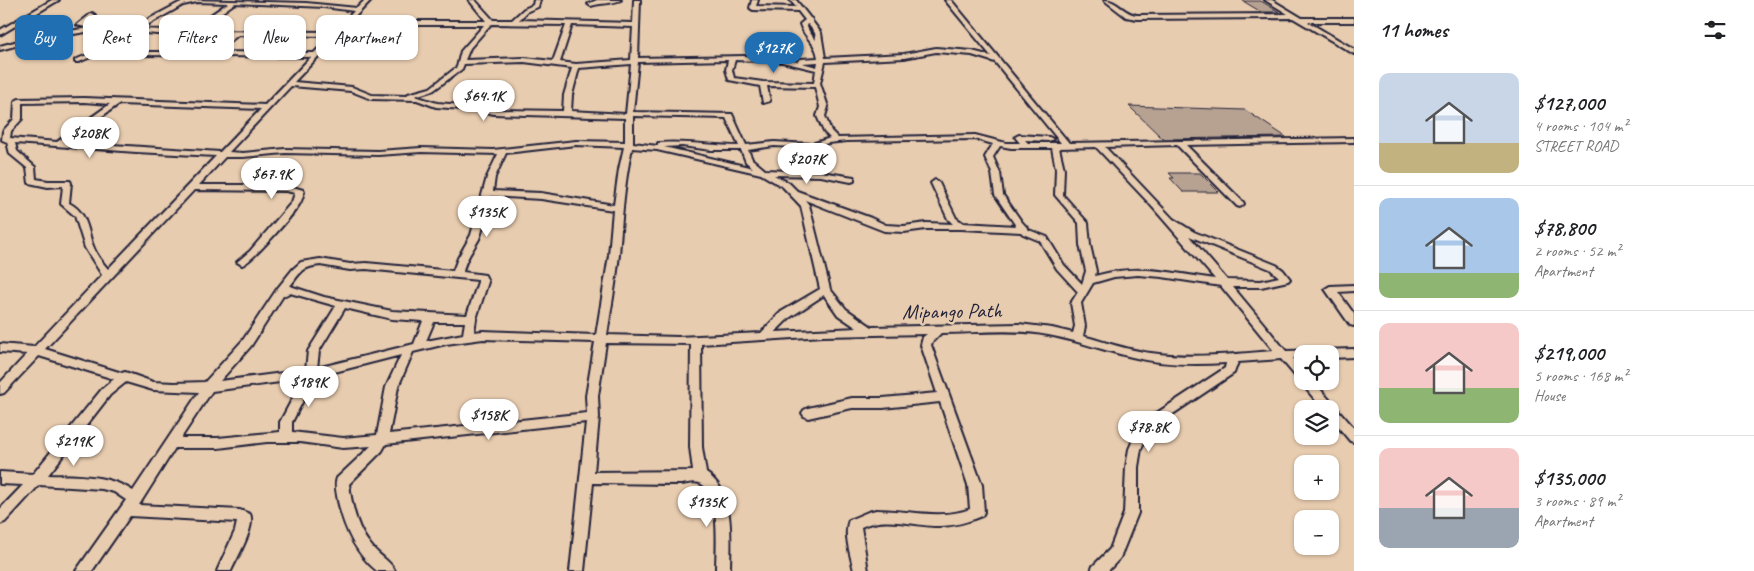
<!DOCTYPE html>
<meta charset="utf-8">
<style>
body{margin:0;font-family:Caveat,sans-serif;background:#f6f6f6;color:#202124;height:100vh;display:flex;flex-direction:column;font-size:19px;white-space:nowrap}
*{box-sizing:border-box;margin:0}
p{font-size:16px;color:#757577}
.icon{flex:none;width:28px;height:28px;fill:none;stroke:currentColor;stroke-width:2;stroke-linecap:round;stroke-linejoin:round}
.map{position:relative;flex:1;overflow:hidden}
.drawer{display:flex;flex-direction:column;background:#fff;width:400px}
.drawer>*{flex:none}
.top-card{position:absolute;left:15px;top:15px;width:475px;height:45px;display:flex;gap:10px}
.controls{position:absolute;left:1294px;top:345px;display:grid;gap:10px}
.controls a{display:grid;place-items:center;width:45px;height:45px;border-radius:10px;background:#fff;box-shadow:0 1px 4px #0004;font-size:25px}
.price{position:absolute;translate:-50% -42px;padding:0 11px;border-radius:18px;background:#fff;color:#222;font-size:16px;line-height:32px;filter:drop-shadow(0 1px 2px #0008)}
.price::after{content:'';position:absolute;left:50%;top:30px;width:15px;height:11px;margin-left:-8px;background:inherit;clip-path:polygon(0 0,100% 0,50% 100%)}
.price.active{background:#1f6fb2;color:#fff}
ul{padding:0;list-style:none}
li{display:flex;align-items:center;gap:15px;height:125px;padding:0 25px}
li+li{border-top:1px solid #e0e0e0}
li span{display:grid;place-items:center;flex:none;width:140px;height:100px;border-radius:10px;color:#555}
li>.icon{margin-inline-start:auto}
span .icon{width:60px;height:60px;fill:#fffc;stroke-width:1}
li b{font-size:21px}
h2{display:flex;justify-content:space-between;align-items:center;height:60px;padding:0 25px;font-size:21px}
.tag{padding:0 18px;border-radius:10px;background:#fff;box-shadow:0 1px 4px #0004;font-size:18px;line-height:45px}
.tag.active{background:#1f6fb2;color:#fff}
main{display:flex;flex:1;min-height:0}
.map>svg:first-child{display:block}
</style>
<main>
<div class="map">
<svg width="1354" height="571" viewBox="0 0 1354 571">
<rect width="100%" height="100%" fill="#e8ccaf"/>
<filter id="ink" filterUnits="userSpaceOnUse"><feTurbulence type="fractalNoise" baseFrequency=".02" numOctaves="2"/><feDisplacementMap in="SourceGraphic" scale="10" xChannelSelector="R" yChannelSelector="G"/><feConvolveMatrix kernelMatrix="1 2 1 2 8 2 1 2 1" color-interpolation-filters="sRGB"/></filter>
<g filter="url(#ink)">
<!-- building -->
<g fill="#b7a292" stroke="#22223b">
<path d="M 1243,1 L 1261,1 L 1279,12 L 1261,12 Z"/>
<path d="M 1129,106 L 1245,110 L 1286,137 L 1163,139 Z"/>
<path d="M 1169,173 L 1200,173 L 1219,192 L 1183,192 L 1170,178 L 1174,178 Z"/>
</g>
<g fill="none" stroke-linecap="round" stroke-linejoin="round">
<!-- minor casing -->
<g stroke="#22223b" stroke-width="4">
<g id="minor">
<path d="M 52,0 L 59,0 L 0,35 L 0,30 Z"/>
<path d="M 190,0 L 306,3 L 357,8 L 365,0 L 371,0 L 351,21 L 486,21 L 469,0 L 475,0 L 493,20 L 512,20 L 524,9 L 533,5 L 534,0 L 540,0 L 538,7 L 528,11 L 519,20 L 633,23 L 634,0 L 640,0 L 638,58 L 744,56 L 782,58 L 797,62 L 800,59 L 818,58 C 816,41 805,40 800,24 L 805,20 L 798,11 L 753,10 L 750,8 L 752,0 L 758,0 L 756,6 L 796,7 L 790,0 L 796,0 L 810,18 L 812,19 L 812,21 L 821,33 L 825,58 L 904,54 L 936,48 L 972,51 L 991,56 L 945,0 L 951,0 L 1069,143 L 1354,138 L 1354,142 L 1186,145 L 1243,202 L 1244,204 L 1240,207 L 1237,206 L 1177,145 L 1105,147 L 1173,219 L 1194,232 L 1276,265 L 1283,270 L 1290,279 L 1288,281 L 1261,287 L 1233,287 L 1286,351 L 1354,349 L 1354,357 L 1330,358 L 1330,354 L 1302,354 L 1302,358 L 1293,358 L 1302,370 L 1302,381 L 1313,381 L 1354,428 L 1354,442 L 1350,441 L 1330,417 L 1330,409 L 1323,409 L 1281,359 L 1238,362 L 1234,373 L 1149,430 L 1141,449 L 1138,467 L 1138,513 L 1120,558 L 1108,571 L 1091,571 L 1093,566 L 1110,549 L 1124,513 L 1126,467 L 1129,449 L 1140,424 L 1219,372 L 1225,368 L 1226,363 C 1195,365 1163,365 1132,357 C 1100,350 1069,337 1036,333 C 1005,329 972,333 941,333 L 932,342 L 931,345 L 982,485 L 984,512 L 982,516 C 968,522 955,526 939,526 C 914,526 884,515 861,527 L 868,571 L 854,571 C 851,556 843,534 849,520 L 868,512 L 876,510 C 906,510 941,520 970,509 L 968,485 L 940,402 L 883,408 L 852,408 L 808,418 L 804,416 L 802,413 L 804,410 L 808,408 L 852,398 L 883,398 L 937,393 L 921,345 L 923,337 L 927,334 L 823,336 L 701,344 L 702,447 L 706,473 C 736,492 730,540 730,571 L 716,571 C 716,549 721,500 703,485 C 697,480 689,483 681,484 C 652,484 622,483 593,483 L 584,571 L 570,571 L 586,422 L 386,444 L 382,451 L 349,484 C 352,507 357,531 374,549 C 380,556 391,562 395,571 L 377,571 C 355,553 344,528 338,501 C 337,494 334,485 337,478 L 371,446 L 343,448 L 300,442 L 267,442 L 218,448 L 175,448 L 139,505 L 240,510 L 250,514 C 256,526 237,558 231,571 L 217,571 L 235,531 L 237,522 L 130,516 L 92,571 L 76,571 L 126,500 L 114,492 L 102,489 L 39,485 L 5,522 L 0,524 L 0,509 L 23,485 L 0,484 L 0,472 L 33,474 L 102,389 L 114,379 L 39,356 L 4,393 L 0,394 L 0,383 L 27,354 L 0,352 L 0,344 L 34,347 L 102,275 L 85,248 L 75,216 L 61,204 L 63,186 L 48,187 L 29,183 L 27,168 L 10,154 L 7,142 L 2,140 L 3,131 L 14,119 L 15,101 L 19,99 L 84,98 L 265,105 L 311,57 L 142,55 L 140,54 L 140,52 L 210,52 L 230,35 L 157,34 L 134,32 L 112,48 L 79,62 L 75,62 L 75,60 L 108,46 L 128,31 L 94,28 L 92,31 L 37,40 L 0,50 L 0,46 L 36,36 L 89,28 L 77,25 L 92,13 L 95,15 L 85,24 L 132,28 L 179,3 ZM 197,2 L 228,3 L 188,31 L 140,29 L 183,5 ZM 235,3 L 324,7 L 354,11 L 334,32 L 196,31 ZM 491,24 L 566,25 L 553,61 L 524,58 L 465,60 L 470,48 ZM 808,24 L 815,33 L 816,40 L 810,33 L 806,25 ZM 348,25 L 484,25 L 461,51 L 457,67 L 430,88 L 408,94 L 407,96 L 372,95 L 352,87 L 294,82 ZM 572,25 L 633,27 L 631,60 L 576,64 L 560,62 ZM 238,35 L 331,36 L 314,53 L 217,52 ZM 936,52 L 972,55 L 995,62 L 1061,143 L 1028,143 L 1025,140 L 1049,141 L 1053,139 L 1049,137 L 1019,135 L 1015,137 L 1020,143 L 1006,143 L 975,135 L 838,138 L 831,131 L 825,116 L 828,107 L 820,83 L 825,62 L 904,58 ZM 728,60 L 726,70 L 729,80 L 760,86 L 763,103 L 770,101 L 767,86 L 815,87 L 820,107 L 817,116 L 824,132 L 830,138 L 812,144 L 774,142 L 746,145 L 732,114 L 633,112 L 638,62 ZM 735,60 L 782,62 L 816,70 L 814,83 L 763,82 L 734,78 L 732,70 ZM 524,62 L 572,68 L 564,95 L 563,111 L 494,110 L 476,106 L 437,103 L 415,96 L 434,90 L 462,69 L 464,64 ZM 818,62 L 817,67 L 802,63 ZM 631,64 L 626,114 L 571,111 L 572,95 L 579,68 ZM 291,86 L 351,91 L 371,99 L 417,100 L 436,107 L 476,110 L 494,114 L 625,118 L 625,142 L 576,141 L 493,150 L 421,148 L 378,151 L 285,149 L 243,153 L 229,152 ZM 84,102 L 110,104 L 57,142 L 10,138 L 11,131 L 22,119 L 22,103 ZM 119,104 L 261,109 L 220,152 L 66,142 ZM 633,116 L 726,118 L 739,146 C 712,146 687,141 661,143 L 658,143 L 658,146 L 633,143 ZM 975,139 L 993,144 L 985,157 L 992,173 L 995,195 L 1016,226 L 963,223 L 956,218 L 939,183 L 935,180 L 931,183 L 948,219 L 953,224 L 926,223 L 904,226 L 886,225 L 871,218 L 797,191 L 789,183 L 774,175 L 821,176 L 851,182 L 854,181 L 854,177 L 821,172 L 765,170 L 752,159 L 748,150 L 774,146 L 813,148 L 828,143 L 847,141 ZM 15,143 L 136,152 L 216,156 L 108,269 C 102,262 96,255 93,246 C 87,229 87,212 69,203 L 71,183 L 70,181 L 48,181 L 36,179 L 35,167 L 17,151 ZM 576,145 L 624,147 L 619,169 L 614,205 L 541,193 L 493,191 L 495,177 L 506,153 ZM 682,146 L 711,150 L 741,150 L 746,162 L 753,168 L 664,147 ZM 1000,146 L 1011,148 L 1052,148 L 1056,169 L 1055,195 L 1079,223 L 1080,245 L 1086,271 L 1082,284 L 1064,265 L 1047,237 L 1029,230 L 1021,221 L 1003,195 L 1000,173 L 993,157 ZM 1096,147 L 1148,202 L 1215,279 C 1172,273 1138,263 1095,276 L 1096,271 L 1090,245 L 1088,223 L 1063,195 L 1064,169 L 1059,148 ZM 632,148 L 657,150 L 761,174 L 783,187 L 801,206 L 820,289 L 781,312 L 761,333 L 678,337 L 607,335 C 611,308 616,282 619,255 C 622,219 624,183 632,148 ZM 421,152 L 498,154 L 487,177 L 471,235 L 458,258 L 453,271 L 366,263 L 350,264 L 320,259 L 301,262 L 293,269 L 277,289 L 243,340 L 205,382 L 174,383 L 153,382 L 125,372 L 122,373 L 45,349 L 194,190 L 286,191 L 295,193 L 292,202 L 250,251 L 237,262 L 242,265 C 252,262 295,213 300,203 C 302,200 303,195 304,192 L 303,190 L 286,185 L 199,185 L 225,157 L 243,157 L 285,153 L 378,155 ZM 491,196 L 541,199 L 613,210 L 609,255 L 596,335 L 483,331 L 474,332 L 476,319 L 488,282 L 485,275 L 463,272 C 465,259 473,250 479,239 C 485,225 485,210 491,196 ZM 805,200 L 884,231 L 904,232 L 926,229 L 961,229 L 1021,232 L 1023,234 L 1040,241 L 1057,269 L 1078,292 L 1071,303 L 1075,326 L 1073,333 L 1052,328 L 1019,324 L 872,327 L 846,309 L 830,289 L 809,205 ZM 1189,236 L 1270,269 L 1279,277 L 1261,281 L 1227,280 ZM 320,265 L 350,270 L 366,269 L 478,280 L 478,282 L 467,315 L 392,311 L 324,297 L 290,286 C 301,272 302,267 320,265 ZM 1138,275 L 1162,277 L 1221,286 L 1274,351 C 1233,354 1192,359 1151,353 C 1128,350 1105,342 1083,336 L 1085,326 L 1081,303 L 1093,283 L 1114,277 ZM 290,293 L 336,306 L 308,351 L 306,370 L 220,381 L 251,346 L 283,296 ZM 824,295 L 838,315 L 857,328 L 775,332 L 789,318 ZM 345,308 L 392,319 L 423,321 L 414,344 L 317,368 L 319,351 ZM 434,322 L 465,322 L 463,334 L 426,341 ZM 483,339 L 595,342 L 586,396 L 587,413 L 389,434 L 398,387 L 413,352 L 446,344 ZM 606,343 L 691,344 L 690,447 L 693,471 L 594,472 L 599,417 L 598,396 ZM 401,355 L 386,387 L 377,435 L 343,438 L 292,432 L 292,422 L 315,377 ZM 303,379 L 280,422 L 280,432 L 218,438 L 181,438 L 212,391 ZM 126,382 L 153,390 L 199,392 L 133,491 C 107,474 78,476 48,475 L 110,395 Z"/>
<path d="M 597,0 L 621,0 C 612,4 601,3 591,6 L 588,4 Z"/>
<path d="M 1104,0 C 1117,0 1124,14 1137,15 L 1288,14 L 1265,0 L 1272,0 L 1302,18 L 1354,18 L 1354,22 L 1308,22 L 1354,49 L 1354,54 L 1293,18 L 1137,19 L 1126,17 Z"/>
<path d="M 1354,285 L 1354,291 L 1338,292 L 1354,314 L 1354,326 L 1350,325 L 1325,289 L 1330,286 Z"/>
</g>
</g>
<!-- minor -->
<use href="#minor" fill="#e8ccaf" fill-rule="evenodd"/>
</g>
</g>
<g text-anchor="middle" stroke-width="5" stroke-linejoin="round" paint-order="stroke">
<!-- street labels -->
<g font-size="21" fill="#22223b" stroke="#e8ccaf">
<text transform="translate(952 311) rotate(-1)" y="7">Mipango Path</text>
</g>
</g>
</svg>
<div class="controls">
<a><svg class="icon" aria-label="locate" viewBox="0 0 24 24"><circle cx="12" cy="12" r="6"/><path d="M12 2v4M12 18v4M2 12h4M18 12h4"/></svg></a>
<a><svg class="icon" aria-label="layers" viewBox="0 0 24 24"><path d="M12 4l9 5-9 5-9-5zM3 14l9 5 9-5"/></svg></a>
<a>+</a>
<a>−</a>
</div>
<b class="price active" style="left:774px;top:74px">$127K</b>
<b class="price" style="left:484px;top:122px">$64.1K</b>
<b class="price" style="left:90px;top:159px">$208K</b>
<b class="price" style="left:807px;top:185px">$207K</b>
<b class="price" style="left:272px;top:200px">$67.9K</b>
<b class="price" style="left:487px;top:238px">$135K</b>
<b class="price" style="left:309px;top:408px">$189K</b>
<b class="price" style="left:489px;top:441px">$158K</b>
<b class="price" style="left:1149px;top:453px">$78.8K</b>
<b class="price" style="left:74px;top:467px">$219K</b>
<b class="price" style="left:707px;top:528px">$135K</b>
<div class="top-card">
<a class="tag active">Buy</a>
<a class="tag">Rent</a>
<a class="tag">Filters</a>
<a class="tag">New</a>
<a class="tag">Apartment</a>
</div>
</div>
<section class="drawer">
<h2>11 homes<svg class="icon" aria-label="filters" viewBox="0 0 24 24"><path d="M4 7h16M4 17h16"/><circle cx="9" cy="7" r="2"/><circle cx="15" cy="17" r="2"/></svg></h2>
<ul>
<li><span style="background:linear-gradient(#c9d6e8 70%,#c2b280 0)"><svg class="icon" aria-label="home" viewBox="0 0 24 24"><path d="M3 11l9-7 9 7M6 9v11h12V9"/></svg></span><div><b>$127,000</b><p>4 rooms · 104 m²</p><p>STREET ROAD</p></div></li>
<li><span style="background:linear-gradient(#a9c7e8 75%,#8fb573 0)"><svg class="icon" aria-label="home" viewBox="0 0 24 24"><path d="M3 11l9-7 9 7M6 9v11h12V9"/></svg></span><div><b>$78,800</b><p>2 rooms · 52 m²</p><p>Apartment</p></div></li>
<li><span style="background:linear-gradient(#f6c9c9 65%,#8fb573 0)"><svg class="icon" aria-label="home" viewBox="0 0 24 24"><path d="M3 11l9-7 9 7M6 9v11h12V9"/></svg></span><div><b>$219,000</b><p>5 rooms · 168 m²</p><p>House</p></div></li>
<li><span style="background:linear-gradient(#f6c9c9 60%,#9aa5b1 0)"><svg class="icon" aria-label="home" viewBox="0 0 24 24"><path d="M3 11l9-7 9 7M6 9v11h12V9"/></svg></span><div><b>$135,000</b><p>3 rooms · 89 m²</p><p>Apartment</p></div></li>
</ul>
</section>
</main>
